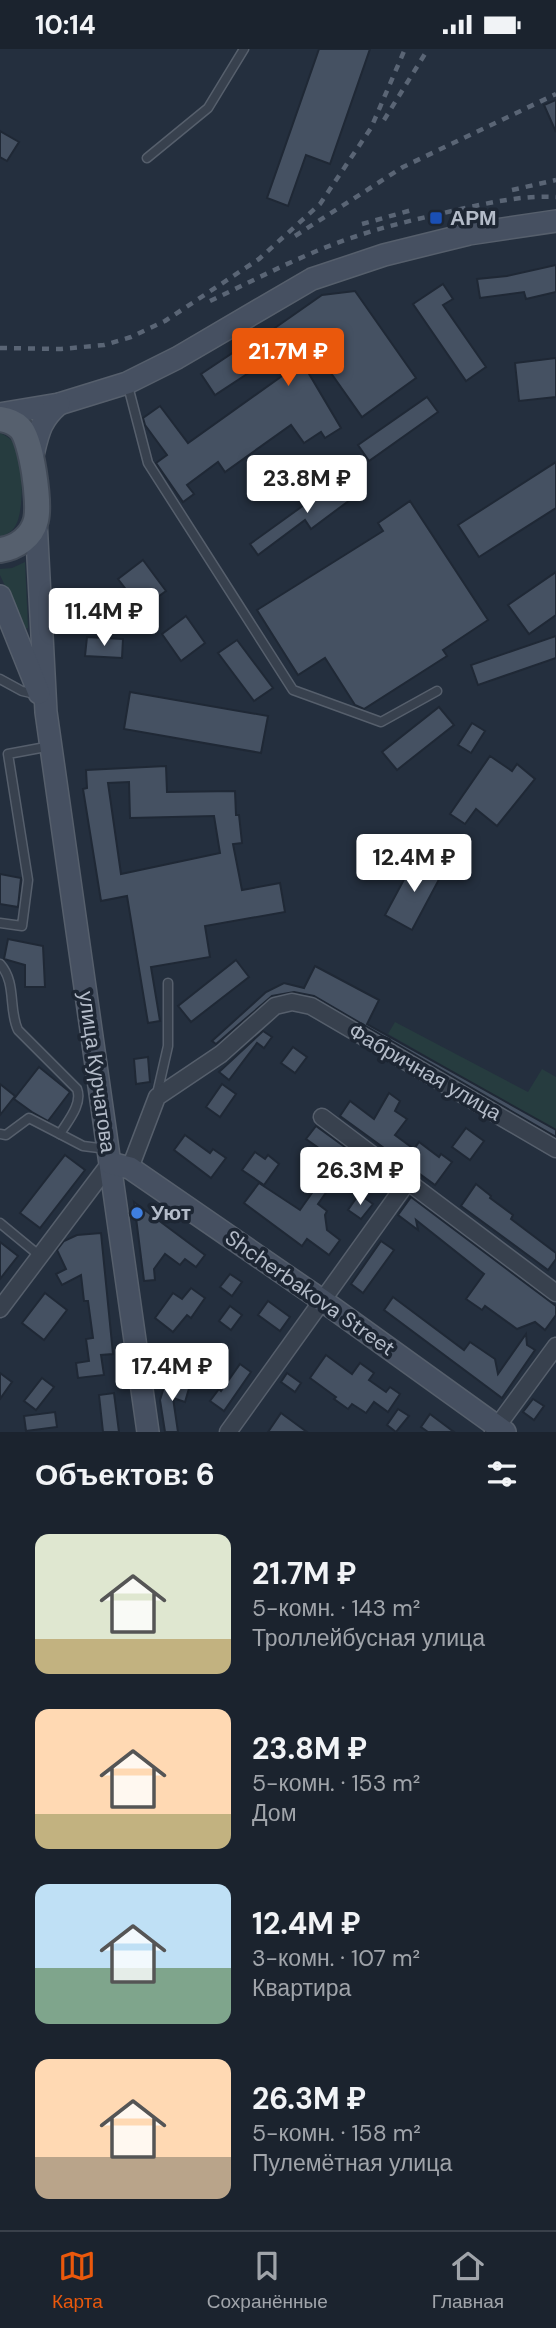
<!DOCTYPE html>
<html lang="ru">
<meta charset="utf-8">
<style>
body{margin:0;font-family:"DM Sans",sans-serif;background:#282f3a;color:#f1f3f6;height:100vh;display:flex;flex-direction:column;font-size:26px;white-space:nowrap}
*{box-sizing:border-box;margin:0}
p{font-size:23px;color:#a0a4aa}
.icon{flex:none;width:38px;height:38px;fill:none;stroke:currentColor;stroke-width:2;stroke-linecap:round;stroke-linejoin:round}
.map{position:relative;height:1383px;overflow:hidden}
.panel{display:flex;flex-direction:column;background:#1b232e;flex:1}
.panel>*{flex:none}
.price{position:absolute;translate:-50% -60px;padding:0 16px;border-radius:7px;background:#fff;color:#222;font-size:23px;line-height:46px;filter:drop-shadow(0 2px 4px #0008)}
.price::after{content:'';position:absolute;left:50%;top:42px;width:21px;height:16px;margin-left:-10px;background:inherit;clip-path:polygon(0 0,100% 0,50% 100%)}
.price.current{background:#ea580c;color:#fff}
ul{padding:0;list-style:none}
li{display:flex;align-items:center;gap:21px;height:175px;padding:0 35px}
li span{display:grid;place-items:center;flex:none;width:196px;height:140px;border-radius:14px;color:#555}
li>.icon{margin-inline-start:auto}
span .icon{width:84px;height:84px;fill:#fffc;stroke-width:1}
li b{font-size:30px}
h2{display:flex;justify-content:space-between;align-items:center;height:84px;padding:0 35px;font-size:30px}
.status{display:flex;justify-content:space-between;align-items:center;height:49px;padding:0 35px;background:#1b232e;direction:ltr}
.status svg{height:19px;fill:currentColor}
.tabs{display:flex;justify-content:space-around;align-items:center;height:98px;border-top:2px solid #39404a;background:#1b232e;font-size:19px;color:#a0a4aa}
.tabs a{display:grid;justify-items:center;gap:4px}
.tabs .current{color:#ea580c}
.map>svg:first-child{display:block}
</style>
<div class="status"><b>10:14</b><svg viewBox="0 0 49 12"><path d="M0 12V9h3v3zM5 12V6h3v6zM10 12V3h3v9zM15 12V0h3v12zM26 1h20v11H26zM47 4h2v5h-2z"/></svg></div>
<div class="map">
<svg width="556" height="1383" viewBox="0 0 556 1383">
<rect width="100%" height="100%" fill="#242f3e"/>
<!-- green -->
<g fill="#263c3f">
<path d="M 0,384 C 7,387 13,391 16,398 C 23,414 25,465 14,479 C 10,484 5,486 0,488 Z"/>
<path d="M 25,513 L 28,579 L 25,580 L 0,526 L 0,520 L 12,519 Z"/>
<path d="M 395,973 L 528,1043 L 542,1020 L 556,1028 L 556,1081 L 388,985 Z"/>
</g>
<!-- building -->
<g fill="#455162" stroke="#1f2835" stroke-width="2" fill-rule="evenodd">
<path d="M 319,0 L 370,0 L 330,115 L 306,106 L 288,157 L 267,149 Z"/>
<path d="M 556,51 L 556,83 L 544,56 Z"/>
<path d="M 0,82 L 19,93 L 7,112 L 0,108 Z"/>
<path d="M 556,216 L 556,243 L 526,250 L 524,243 L 480,249 L 477,230 L 507,227 Z"/>
<path d="M 443,235 L 453,250 L 443,256 L 486,318 L 466,332 L 413,255 Z"/>
<path d="M 355,242 L 416,329 L 362,368 L 302,283 L 289,291 L 341,379 L 325,389 L 321,383 L 304,394 L 291,376 L 225,423 L 218,413 L 187,436 L 194,445 L 183,453 L 156,414 L 167,406 L 145,376 L 143,369 L 160,357 L 188,394 L 282,327 L 270,310 L 215,346 L 201,325 L 240,299 L 242,302 L 322,246 Z"/>
<path d="M 556,309 L 556,348 L 519,352 L 515,314 Z"/>
<path d="M 427,348 L 438,363 L 369,412 L 358,396 Z"/>
<path d="M 556,413 L 556,459 L 479,508 L 458,476 Z"/>
<path d="M 340,430 L 354,448 L 311,480 L 305,471 L 258,506 L 250,495 Z"/>
<path d="M 410,452 L 488,571 L 443,601 L 447,607 L 364,660 L 355,656 L 325,609 L 298,626 L 257,561 L 383,482 L 378,474 Z"/>
<path d="M 143,511 L 166,542 L 141,560 L 118,530 Z"/>
<path d="M 556,523 L 556,566 L 529,585 L 508,556 Z"/>
<path d="M 186,567 L 205,594 L 181,612 L 162,585 Z"/>
<path d="M 556,587 L 556,609 L 478,636 L 471,616 Z"/>
<path d="M 87,588 L 123,590 L 122,609 L 85,607 Z"/>
<path d="M 237,591 L 273,639 L 254,652 L 218,604 Z"/>
<path d="M 130,643 L 268,667 L 261,704 L 124,680 Z"/>
<path d="M 439,658 L 454,676 L 397,721 L 382,703 Z"/>
<path d="M 472,674 L 485,682 L 471,704 L 458,696 Z"/>
<path d="M 490,707 L 512,722 L 517,715 L 535,730 L 497,777 L 476,760 L 465,775 L 450,765 Z"/>
<path d="M 166,717 L 167,743 L 235,742 L 236,766 L 239,766 L 242,794 L 233,795 L 242,841 L 280,834 L 285,863 L 205,877 L 210,908 L 151,918 L 160,972 L 148,974 L 127,847 L 101,852 L 83,740 L 87,739 L 86,721 ZM 129,733 L 130,769 L 214,767 L 220,804 L 121,825 L 108,734 Z"/>
<path d="M 416,808 L 443,823 L 412,881 L 385,866 Z"/>
<path d="M 0,825 L 21,829 L 18,858 L 0,855 Z"/>
<path d="M 8,890 L 43,897 L 45,938 L 25,938 L 25,916 L 4,910 Z"/>
<path d="M 236,911 L 249,928 L 191,973 L 178,957 Z"/>
<path d="M 315,917 L 379,951 L 367,975 L 556,1081 L 556,1088 L 314,947 L 294,943 L 272,947 L 216,995 L 212,992 L 266,943 L 284,934 L 304,939 Z"/>
<path d="M 263,982 L 272,988 L 264,999 L 257,994 L 229,1031 L 219,1023 Z"/>
<path d="M 293,998 L 307,1008 L 295,1024 L 281,1014 Z"/>
<path d="M 148,1008 L 150,1033 L 136,1035 L 134,1010 Z"/>
<path d="M 39,1018 L 70,1043 L 48,1072 L 32,1063 L 14,1050 Z"/>
<path d="M 0,1035 L 15,1047 L 0,1066 Z"/>
<path d="M 222,1035 L 236,1045 L 220,1068 L 206,1058 Z"/>
<path d="M 389,1044 L 400,1052 L 395,1062 L 407,1070 L 395,1086 L 414,1100 L 419,1093 L 439,1108 L 441,1105 L 452,1113 L 435,1136 L 340,1067 L 350,1052 L 374,1070 Z"/>
<path d="M 316,1077 L 353,1104 L 351,1107 L 376,1125 L 365,1139 L 349,1127 L 337,1128 L 318,1155 L 327,1162 L 325,1166 L 327,1181 L 340,1191 L 329,1206 L 307,1190 L 302,1197 L 244,1154 L 259,1134 L 300,1161 L 333,1114 L 324,1108 L 327,1105 L 306,1090 Z"/>
<path d="M 466,1079 L 484,1092 L 470,1111 L 452,1098 Z"/>
<path d="M 185,1086 L 210,1104 L 213,1100 L 226,1109 L 211,1129 L 174,1101 Z"/>
<path d="M 255,1103 L 265,1110 L 268,1106 L 279,1115 L 264,1136 L 242,1121 Z"/>
<path d="M 65,1106 L 85,1121 L 40,1179 L 20,1164 Z"/>
<path d="M 476,1135 L 491,1147 L 490,1149 L 513,1166 L 511,1170 L 556,1204 L 556,1210 L 548,1221 L 461,1157 Z"/>
<path d="M 359,1145 L 373,1155 L 361,1170 L 348,1161 Z"/>
<path d="M 411,1148 L 556,1257 L 556,1266 L 545,1281 L 535,1273 L 517,1280 L 485,1257 L 482,1261 L 466,1250 L 484,1225 L 416,1171 L 418,1181 L 398,1166 Z"/>
<path d="M 134,1153 L 205,1206 L 196,1218 L 185,1210 L 180,1216 L 165,1205 L 154,1220 L 155,1231 L 144,1232 Z"/>
<path d="M 101,1184 L 113,1305 L 101,1306 L 104,1326 L 78,1329 L 76,1314 L 89,1312 L 86,1290 L 93,1289 L 88,1252 L 84,1252 L 81,1226 L 62,1236 L 56,1225 L 66,1220 L 57,1201 L 64,1192 L 77,1186 Z"/>
<path d="M 381,1192 L 394,1201 L 363,1244 L 351,1235 Z"/>
<path d="M 0,1193 L 18,1207 L 0,1230 Z"/>
<path d="M 230,1225 L 242,1233 L 232,1247 L 220,1238 Z"/>
<path d="M 191,1239 L 205,1249 L 191,1269 L 187,1266 L 173,1283 L 155,1269 L 173,1244 L 182,1250 Z"/>
<path d="M 45,1244 L 67,1261 L 44,1291 L 22,1274 Z"/>
<path d="M 393,1248 L 464,1301 L 470,1293 L 495,1310 L 498,1325 L 526,1285 L 527,1296 L 535,1301 L 502,1349 L 384,1261 Z"/>
<path d="M 268,1252 L 290,1268 L 280,1282 L 258,1266 Z"/>
<path d="M 230,1257 L 242,1266 L 231,1281 L 219,1272 Z"/>
<path d="M 326,1306 L 352,1325 L 360,1314 L 374,1324 L 369,1331 L 386,1343 L 390,1338 L 400,1345 L 388,1363 L 374,1353 L 366,1364 L 352,1355 L 348,1360 L 334,1350 L 336,1348 L 310,1329 Z"/>
<path d="M 240,1315 L 251,1323 L 224,1362 L 210,1352 L 219,1340 L 221,1342 Z"/>
<path d="M 169,1322 L 170,1332 L 190,1336 L 185,1353 L 173,1349 L 178,1383 L 165,1383 L 160,1351 Z"/>
<path d="M 0,1324 L 12,1333 L 0,1350 Z"/>
<path d="M 287,1324 L 301,1334 L 295,1343 L 281,1333 Z"/>
<path d="M 42,1329 L 54,1338 L 36,1361 L 24,1352 Z"/>
<path d="M 114,1344 L 119,1383 L 103,1383 L 99,1346 Z"/>
<path d="M 533,1350 L 544,1357 L 534,1371 L 523,1363 Z"/>
<path d="M 398,1360 L 409,1367 L 396,1383 L 387,1376 Z"/>
<path d="M 55,1363 L 57,1378 L 26,1382 L 24,1367 Z"/>
<path d="M 281,1364 L 307,1383 L 268,1383 Z"/>
<path d="M 430,1365 L 454,1383 L 428,1383 L 421,1378 Z"/>
</g>
<g fill="none" stroke-linecap="round" stroke-linejoin="round">
<!-- lane casing -->
<g stroke="#565f6c" stroke-width="11">
<g id="lane">
<path d="M 147,109 L 208,59 L 244,0"/>
<path d="M 128,337 L 148,414 L 293,641 L 381,673 L 437,642"/>
<path d="M 0,630 L 22,642 L 35,645"/>
<path d="M 0,874 L 22,877 L 28,831 L 8,705 L 51,697"/>
<path d="M 0,915 C 17,934 8,960 18,981 L 77,1040 C 83,1055 67,1073 60,1085 L 83,1097 L 107,1100"/>
<path d="M 157,1045 L 168,997 L 168,934"/>
<path d="M 0,1085 L 6,1086 L 29,1069 L 60,1085"/>
<path d="M 0,1174 L 40,1207"/>
</g>
</g>
<!-- street casing -->
<g stroke="#565f6c" stroke-width="19">
<g id="street">
<path d="M 322,1068 L 556,1244"/>
<path d="M 130,1119 L 157,1048 L 221,1005 L 275,957 L 292,953 L 311,957 L 556,1100"/>
<path d="M 0,1260 L 110,1114"/>
<path d="M 228,1383 L 408,1132"/>
<path d="M 493,1383 L 556,1297"/>
</g>
</g>
<!-- secondary casing -->
<g stroke="#565f6c" stroke-width="24">
<g id="secondary">
<path d="M 0,365 L 59,355 L 127,334 L 177,309 L 312,230 L 384,206 L 469,185 L 556,172"/>
<path d="M 32,410 C 38,386 39,372 59,355"/>
<path d="M 36,471 L 46,663 L 148,1383"/>
<path d="M 0,547 L 39,644"/>
<path d="M 110,1114 L 130,1119 L 323,1252 L 505,1383"/>
</g>
</g>
<!-- primary casing -->
<g stroke="#414a57" stroke-width="28">
<path id="primary" d="M 0,370 C 7,371 15,374 20,379 C 32,391 40,455 36,471 C 32,488 16,499 0,501"/>
</g>
<!-- lane -->
<use href="#lane" stroke="#38414e" stroke-width="8"/>
<!-- street -->
<use href="#street" stroke="#38414e" stroke-width="16"/>
<!-- secondary -->
<use href="#secondary" stroke="#465061" stroke-width="21"/>
<!-- primary -->
<use href="#primary" stroke="#56606e" stroke-width="24"/>
<!-- rail -->
<g stroke="#5a6575" stroke-width="4.5" stroke-dasharray="7 7" stroke-linecap="butt">
<path d="M 384,71 L 428,0"/>
<path d="M 512,141 L 556,131"/>
<path d="M 362,175 L 412,161"/>
<path d="M 295,187 L 403,118 L 556,45"/>
<path d="M 210,252 C 259,229 307,203 357,187 C 389,176 423,169 456,161 C 489,154 522,146 556,148"/>
<path d="M 0,299 L 61,300 L 104,296 L 131,288 L 165,272 L 259,210 L 320,155 L 371,79 L 405,0"/>
</g>
</g>
<!-- markers -->
<rect fill="#1a4fb4" stroke="#1d2633" stroke-width="2.5" x="429" y="162" width="14" height="14" rx="3.5"/>
<circle fill="#3f7fe0" stroke="#1d2633" stroke-width="2.5" cx="137" cy="1164" r="7"/>
<g text-anchor="middle" stroke-width="7" stroke-linejoin="round" paint-order="stroke">
<!-- poi labels -->
<g font-size="21" font-weight="bold" fill="#b4bcc9" stroke="#1d2633" text-anchor="start">
<text x="450" y="176">АРМ</text>
<text x="151" y="1171">Уют</text>
</g>
<!-- street labels -->
<g font-size="21" fill="#b4bcc9" stroke="#1d2633">
<text transform="translate(97 1023) rotate(82)" y="7">улица Курчатова</text>
<text transform="translate(425 1023) rotate(30)" y="7">Фабричная улица</text>
<text transform="translate(310 1244) rotate(35)" y="7">Shcherbakova Street</text>
</g>
</g>
</svg>
<b class="price current" style="left:288px;top:339px">21.7M ₽</b>
<b class="price" style="left:307px;top:466px">23.8M ₽</b>
<b class="price" style="left:104px;top:599px">11.4M ₽</b>
<b class="price" style="left:414px;top:845px">12.4M ₽</b>
<b class="price" style="left:360px;top:1158px">26.3M ₽</b>
<b class="price" style="left:172px;top:1354px">17.4M ₽</b>
</div>
<section class="panel">
<h2>Объектов: 6<svg class="icon" aria-label="filters" viewBox="0 0 24 24"><path d="M4 7h16M4 17h16"/><circle cx="9" cy="7" r="2"/><circle cx="15" cy="17" r="2"/></svg></h2>
<ul>
<li><span style="background:linear-gradient(#dfe7d0 75%,#c2b280 0)"><svg class="icon" aria-label="home" viewBox="0 0 24 24"><path d="M3 11l9-7 9 7M6 9v11h12V9"/></svg></span><div><b>21.7M ₽</b><p>5-комн. · 143 m²</p><p>Троллейбусная улица</p></div></li>
<li><span style="background:linear-gradient(#ffd9b3 75%,#c2b280 0)"><svg class="icon" aria-label="home" viewBox="0 0 24 24"><path d="M3 11l9-7 9 7M6 9v11h12V9"/></svg></span><div><b>23.8M ₽</b><p>5-комн. · 153 m²</p><p>Дом</p></div></li>
<li><span style="background:linear-gradient(#bfe0f5 60%,#7fa58c 0)"><svg class="icon" aria-label="home" viewBox="0 0 24 24"><path d="M3 11l9-7 9 7M6 9v11h12V9"/></svg></span><div><b>12.4M ₽</b><p>3-комн. · 107 m²</p><p>Квартира</p></div></li>
<li><span style="background:linear-gradient(#ffd9b3 70%,#b9a48a 0)"><svg class="icon" aria-label="home" viewBox="0 0 24 24"><path d="M3 11l9-7 9 7M6 9v11h12V9"/></svg></span><div><b>26.3M ₽</b><p>5-комн. · 158 m²</p><p>Пулемётная улица</p></div></li>
</ul>
</section>
<nav class="tabs">
<a class="current"><svg class="icon" aria-label="map" viewBox="0 0 24 24"><path d="M3 6l6-2 6 2 6-2v14l-6 2-6-2-6 2zM9 4v14M15 6v14"/></svg>Карта</a>
<a><svg class="icon" aria-label="saved" viewBox="0 0 24 24"><path d="M7 4h10v16l-5-4-5 4z"/></svg>Сохранённые</a>
<a><svg class="icon" aria-label="home" viewBox="0 0 24 24"><path d="M3 11l9-7 9 7M6 9v11h12V9"/></svg>Главная</a>
</nav>
